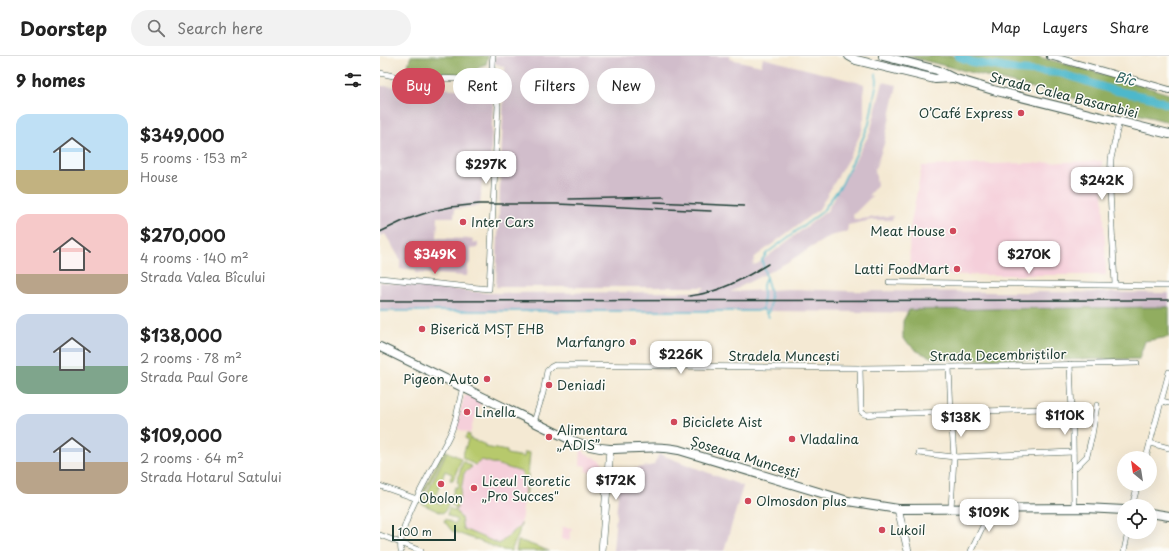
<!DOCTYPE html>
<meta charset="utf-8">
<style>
body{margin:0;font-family:"Playpen Sans",sans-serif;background:#f2f2f2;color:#222;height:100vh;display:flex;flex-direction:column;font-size:15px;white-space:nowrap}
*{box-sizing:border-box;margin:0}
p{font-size:13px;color:#767676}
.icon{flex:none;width:22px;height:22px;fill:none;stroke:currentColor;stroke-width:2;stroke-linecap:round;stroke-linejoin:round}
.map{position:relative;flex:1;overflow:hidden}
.sheet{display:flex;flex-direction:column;background:#fff;width:380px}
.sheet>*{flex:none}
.guide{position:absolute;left:12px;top:12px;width:380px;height:36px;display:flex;gap:8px}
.needle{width:26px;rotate:330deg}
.buttons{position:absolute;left:737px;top:395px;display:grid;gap:8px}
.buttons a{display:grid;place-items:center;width:40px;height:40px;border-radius:50%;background:#fff;box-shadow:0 4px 16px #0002;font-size:20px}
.scale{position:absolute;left:12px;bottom:10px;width:64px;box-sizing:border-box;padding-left:4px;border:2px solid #1f3d34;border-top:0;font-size:11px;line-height:14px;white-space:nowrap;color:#1f3d34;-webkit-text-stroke:3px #fdfcf7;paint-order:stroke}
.price{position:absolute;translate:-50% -34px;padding:0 9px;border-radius:8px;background:#fff;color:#222;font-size:13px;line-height:26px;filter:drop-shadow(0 1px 2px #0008)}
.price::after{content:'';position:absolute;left:50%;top:24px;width:12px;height:9px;margin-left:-6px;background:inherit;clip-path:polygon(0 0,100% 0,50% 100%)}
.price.selected{background:#d1495b;color:#fff}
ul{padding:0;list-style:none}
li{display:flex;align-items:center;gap:12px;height:100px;padding:0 16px}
li span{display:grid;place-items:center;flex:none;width:112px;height:80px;border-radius:12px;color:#555}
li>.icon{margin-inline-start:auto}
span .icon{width:48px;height:48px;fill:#fffc;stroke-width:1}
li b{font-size:17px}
h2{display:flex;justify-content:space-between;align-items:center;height:48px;padding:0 16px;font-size:17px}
.tag{padding:0 14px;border-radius:18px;background:#fff;box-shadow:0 4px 16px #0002;font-size:14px;line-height:36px}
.tag.selected{background:#d1495b;color:#fff}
header{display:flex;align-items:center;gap:24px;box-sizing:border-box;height:56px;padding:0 20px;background:#fff;border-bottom:1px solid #e0e0e0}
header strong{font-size:19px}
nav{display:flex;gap:22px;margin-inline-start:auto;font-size:14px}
.search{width:280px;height:36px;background:#f2f2f2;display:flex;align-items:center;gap:10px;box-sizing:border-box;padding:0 14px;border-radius:22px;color:#767676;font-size:15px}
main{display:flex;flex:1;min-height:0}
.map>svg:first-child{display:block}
</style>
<header>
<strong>Doorstep</strong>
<div class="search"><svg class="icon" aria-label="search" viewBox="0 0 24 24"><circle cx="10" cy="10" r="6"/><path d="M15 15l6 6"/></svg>Search here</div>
<nav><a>Map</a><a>Layers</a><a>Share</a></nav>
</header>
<main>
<section class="sheet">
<h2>9 homes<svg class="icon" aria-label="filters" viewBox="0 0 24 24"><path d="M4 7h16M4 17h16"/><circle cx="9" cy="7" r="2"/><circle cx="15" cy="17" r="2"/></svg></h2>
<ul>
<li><span style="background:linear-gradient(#bfe0f5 70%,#c2b280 0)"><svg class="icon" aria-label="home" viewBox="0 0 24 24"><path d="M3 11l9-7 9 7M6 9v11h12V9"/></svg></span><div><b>$349,000</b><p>5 rooms · 153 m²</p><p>House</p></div></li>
<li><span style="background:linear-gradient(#f6c9c9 75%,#b9a48a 0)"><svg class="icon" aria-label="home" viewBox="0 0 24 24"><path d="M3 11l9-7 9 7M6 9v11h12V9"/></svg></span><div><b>$270,000</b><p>4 rooms · 140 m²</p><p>Strada Valea Bîcului</p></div></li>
<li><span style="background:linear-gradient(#c9d6e8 65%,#7fa58c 0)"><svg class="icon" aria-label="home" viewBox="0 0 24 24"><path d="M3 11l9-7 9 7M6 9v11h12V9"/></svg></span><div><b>$138,000</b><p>2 rooms · 78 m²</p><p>Strada Paul Gore</p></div></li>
<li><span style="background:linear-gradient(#c9d6e8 60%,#b9a48a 0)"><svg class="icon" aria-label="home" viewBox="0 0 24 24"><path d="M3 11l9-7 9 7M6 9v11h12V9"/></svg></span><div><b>$109,000</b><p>2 rooms · 64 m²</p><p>Strada Hotarul Satului</p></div></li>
</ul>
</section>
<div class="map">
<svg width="789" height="495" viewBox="0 0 789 495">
<rect width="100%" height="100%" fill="#fdfcf7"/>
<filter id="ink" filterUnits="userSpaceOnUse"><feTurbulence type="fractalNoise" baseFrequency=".025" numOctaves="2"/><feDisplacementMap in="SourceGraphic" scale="8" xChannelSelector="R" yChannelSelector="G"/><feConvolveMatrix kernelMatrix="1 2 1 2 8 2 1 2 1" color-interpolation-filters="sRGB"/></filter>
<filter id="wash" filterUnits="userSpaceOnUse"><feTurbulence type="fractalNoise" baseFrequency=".012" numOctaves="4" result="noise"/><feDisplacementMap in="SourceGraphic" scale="16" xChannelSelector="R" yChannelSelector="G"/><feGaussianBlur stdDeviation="0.9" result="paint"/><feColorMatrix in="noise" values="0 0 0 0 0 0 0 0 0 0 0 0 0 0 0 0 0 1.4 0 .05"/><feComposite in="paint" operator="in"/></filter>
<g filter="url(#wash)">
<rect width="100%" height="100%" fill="#f4e9d3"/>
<!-- built -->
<g fill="#f5cfda">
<path d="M 722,105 L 726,219 L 530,219 L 529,177 L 542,110 Z"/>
<path d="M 87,339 L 101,346 L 94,363 L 90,378 L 76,372 L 84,341 Z"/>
<path d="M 201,393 L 204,395 L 204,397 L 221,405 L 223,407 L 222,418 L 205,415 L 207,410 L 200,409 Z"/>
<path d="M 102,404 L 142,416 L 145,433 L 141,467 L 139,471 L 119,488 L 83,473 L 81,462 L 76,456 L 80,440 L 84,417 L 92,411 L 98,406 Z"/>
<path d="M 182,471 L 192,472 L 189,485 L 181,483 Z"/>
</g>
<!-- industrial -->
<g fill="#d1bdcb">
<path d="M 115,0 L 349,0 L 350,3 L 381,10 L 383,2 L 484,28 L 484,63 L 483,63 L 483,72 L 473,94 L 439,153 L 375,201 L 373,209 L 377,208 L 387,201 L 447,155 L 490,77 L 503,26 L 517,29 L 504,88 L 495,113 L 497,129 L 488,140 L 492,140 L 473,159 L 474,164 L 496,161 L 513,160 L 512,164 L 492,164 L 468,169 L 467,176 L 450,180 L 406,207 L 350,236 L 408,233 L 468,235 L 789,237 L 789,255 L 641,258 L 394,255 L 182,256 L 176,258 L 176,256 L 0,256 L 0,226 L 107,237 L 320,236 L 325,231 L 116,231 L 125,11 L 114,7 Z"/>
<path d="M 0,30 L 102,34 L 110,41 L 113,47 L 110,113 L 103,113 L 100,150 L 75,153 L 74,161 L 58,161 L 57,182 L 93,183 L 93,186 L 98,187 L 98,192 L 91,193 L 91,206 L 88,209 L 87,220 L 35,217 L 35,213 L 20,213 L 20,203 L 5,178 L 0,180 Z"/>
<path d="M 279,398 L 363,430 L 344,495 L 233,495 L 240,415 L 274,409 Z"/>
</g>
<!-- green -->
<g fill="#b7c96c" stroke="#6b8350">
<path d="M 87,378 L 90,379 L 89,382 L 106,389 L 105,391 L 127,395 L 127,398 L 144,401 L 145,396 L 150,397 L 146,444 L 144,443 L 145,433 L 142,416 L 102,404 L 95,409 L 82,401 L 88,384 L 85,382 Z"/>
<path d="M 64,393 L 66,394 L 40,446 L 38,446 Z"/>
<path d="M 67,395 L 80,402 L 81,404 L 73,424 L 70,424 L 72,418 L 65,415 L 54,445 L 61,448 L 63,444 L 69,446 L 65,455 L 62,457 L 42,448 Z"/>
<path d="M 83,405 L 92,411 L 84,417 L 80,440 L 76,455 L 81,462 L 83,473 L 119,488 L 139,471 L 141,467 L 138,480 L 131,495 L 123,494 L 72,475 L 64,465 L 65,463 L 75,468 L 77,464 L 67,459 L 69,452 L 75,455 L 77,452 L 70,448 L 72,440 L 75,431 L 78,432 L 79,427 L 77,426 Z"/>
<path d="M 138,485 L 144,486 L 169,495 L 136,495 Z"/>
</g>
<!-- forest -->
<g fill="#91ad60" stroke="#58754a">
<path d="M 31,0 L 108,0 L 106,8 L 100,10 L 91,20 L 25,18 Z"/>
<path d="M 526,0 L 655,0 L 730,20 L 789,38 L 789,66 Z"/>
<path d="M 789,251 L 789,281 L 765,285 L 759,303 L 743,303 L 656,304 L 555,303 L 537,295 L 523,283 L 523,265 L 529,254 Z"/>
</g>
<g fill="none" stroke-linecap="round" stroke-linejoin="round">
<!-- stream -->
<g stroke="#4eb8cb" stroke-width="1.5">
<path d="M 386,222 C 390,233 393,248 387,259"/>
<path d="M 383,253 L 389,261"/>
<path d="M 0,255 L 377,255 L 383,253 L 383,229 L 386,221 L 382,204 L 387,197 L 442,156 L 462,128 L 476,98 L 489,68 L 497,25 L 496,18"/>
</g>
<!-- river -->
<path stroke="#4eb8cb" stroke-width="8" d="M 578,0 L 592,6 L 637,14 L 679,17 L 699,23 L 732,34 L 772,42 L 789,49"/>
</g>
</g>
<g filter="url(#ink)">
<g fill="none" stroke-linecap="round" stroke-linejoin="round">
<!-- minor casing -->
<g stroke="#3f574c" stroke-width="6">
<g id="minor">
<path d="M 0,17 L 18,21 L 87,23 L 112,23"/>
<path d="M 0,222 L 109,233 L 118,50 C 115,33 110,17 113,0"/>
<path d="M 509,226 L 789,230"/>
<path d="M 735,228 L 730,135 L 731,103 L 739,65"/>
<path d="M 690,308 L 693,380 L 694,452"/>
<path d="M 569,311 L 571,356 L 574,401 L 571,453"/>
<path d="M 480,312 L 481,355 C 484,360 489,359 495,358 L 571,356 L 693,352"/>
<path d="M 782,345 L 789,347"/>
<path d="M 154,366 L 163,337 L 167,315 L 171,311 L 175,309 L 480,312 L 569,311 L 757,307"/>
<path d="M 770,387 L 789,392"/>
<path d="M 539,397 L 574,401 L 693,396"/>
<path d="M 766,402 L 789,316"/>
<path d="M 693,414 L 707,400 L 712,379 L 717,349"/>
<path d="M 0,430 L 37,443"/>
<path d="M 752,450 L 758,428"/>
<path d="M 0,479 L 41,495"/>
<path d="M 21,495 C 16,469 59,403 71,376 C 77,362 79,346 83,331"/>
<path d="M 591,495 L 611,453"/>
<path d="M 744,495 L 748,476"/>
</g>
</g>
<!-- tertiary casing -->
<g stroke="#3f574c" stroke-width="8">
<path id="tertiary" d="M 670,0 L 789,34"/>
</g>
<!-- secondary casing -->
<g stroke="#3f574c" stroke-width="8">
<g id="secondary">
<path d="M 518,453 L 528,495"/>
<path d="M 222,495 L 230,393"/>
</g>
</g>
<!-- primary casing -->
<g stroke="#3f574c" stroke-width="10">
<g id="primary">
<path d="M 469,0 L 476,4 L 555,23 L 573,22"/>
<path d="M 503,0 L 557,14 L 573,22 L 613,34 L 789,78"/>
<path d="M 0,291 L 191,384 C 203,389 216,392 230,393 C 253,393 276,389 299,394 L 468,445 L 518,453 L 705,452 L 744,454"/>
<path d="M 770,457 L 789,460"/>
</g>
</g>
<!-- minor -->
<use href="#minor" stroke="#fff" stroke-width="5"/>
<!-- tertiary -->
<use href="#tertiary" stroke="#fff" stroke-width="6"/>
<!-- secondary -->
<use href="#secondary" stroke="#fff" stroke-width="7"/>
<!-- primary -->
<use href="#primary" stroke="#fff" stroke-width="8"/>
<!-- rail -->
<g stroke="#1f3d34" stroke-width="1.5">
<path d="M 189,143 L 284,141"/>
<path d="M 275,146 L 364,150"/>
<path d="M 0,176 L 25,164 L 52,155 L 71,151 L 99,148 L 177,148 L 331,155"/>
<path d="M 309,240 C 339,237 363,223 388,208"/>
<path d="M 0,245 L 789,244"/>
</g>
</g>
</g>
<!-- markers -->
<g fill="#d1495b" stroke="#fdfcf7" stroke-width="1.5">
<circle cx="641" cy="57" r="4"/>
<circle cx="83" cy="166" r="4"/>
<circle cx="573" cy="175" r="4"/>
<circle cx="577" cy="213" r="4"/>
<circle cx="42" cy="273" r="4"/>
<circle cx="253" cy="286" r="4"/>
<circle cx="107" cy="323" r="4"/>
<circle cx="169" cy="329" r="4"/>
<circle cx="87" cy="356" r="4"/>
<circle cx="294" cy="366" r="4"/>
<circle cx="169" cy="381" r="4"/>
<circle cx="412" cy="383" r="4"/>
<circle cx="61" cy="428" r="4"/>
<circle cx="94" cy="432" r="4"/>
<circle cx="368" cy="445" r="4"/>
<circle cx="502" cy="474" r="4"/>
</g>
<g text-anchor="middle" stroke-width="3" stroke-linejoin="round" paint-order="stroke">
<!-- street labels -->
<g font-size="13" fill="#1f3d34" stroke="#fdfcf7">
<text transform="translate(684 39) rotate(14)" y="5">Strada Calea Basarabiei</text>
<text transform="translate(618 299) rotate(-1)" y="5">Strada Decembriștilor</text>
<text x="404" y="305">Stradela Muncești</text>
<text transform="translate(365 401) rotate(17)" y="5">Șoseaua Muncești</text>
</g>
<!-- poi labels -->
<g font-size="13" fill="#1f3d34" stroke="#fdfcf7" text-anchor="start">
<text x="633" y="62" text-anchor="end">O’Café Express</text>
<text x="91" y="171">Inter Cars</text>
<text x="565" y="180" text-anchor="end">Meat House</text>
<text x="569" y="218" text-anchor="end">Latti FoodMart</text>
<text x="50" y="278">Biserică MSȚ EHB</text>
<text x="245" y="291" text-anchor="end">Marfangro</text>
<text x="99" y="328" text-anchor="end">Pigeon Auto</text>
<text x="177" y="334">Deniadi</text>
<text x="95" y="361">Linella</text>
<text x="302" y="371">Biciclete Aist</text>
<text x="177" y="379">Alimentara<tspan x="177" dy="15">„ADIS”</tspan></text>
<text x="420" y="388">Vladalina</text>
<text x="102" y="430">Liceul Teoretic<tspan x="102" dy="15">„Pro Succes"</tspan></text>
<text x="61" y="447" text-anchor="middle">Obolon</text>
<text x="376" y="450">Olmosdon plus</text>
<text x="510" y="479">Lukoil</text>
</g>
<!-- water labels -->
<g font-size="14" font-style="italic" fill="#2d6261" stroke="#fdfcf7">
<text transform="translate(745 23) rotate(12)" y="5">Bîc</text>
</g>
</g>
</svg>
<div class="buttons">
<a><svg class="needle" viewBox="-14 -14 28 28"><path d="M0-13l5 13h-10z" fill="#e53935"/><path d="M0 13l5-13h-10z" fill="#767676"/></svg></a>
<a><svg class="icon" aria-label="locate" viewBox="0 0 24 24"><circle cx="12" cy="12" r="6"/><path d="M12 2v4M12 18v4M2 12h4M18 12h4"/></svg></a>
</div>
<div class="scale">100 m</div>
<b class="price" style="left:106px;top:129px">$297K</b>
<b class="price" style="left:722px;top:145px">$242K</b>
<b class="price selected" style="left:55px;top:219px">$349K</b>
<b class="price" style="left:649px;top:219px">$270K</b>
<b class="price" style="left:301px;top:319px">$226K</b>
<b class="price" style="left:685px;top:380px">$110K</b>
<b class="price" style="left:581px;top:382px">$138K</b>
<b class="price" style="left:236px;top:445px">$172K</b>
<b class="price" style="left:609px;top:477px">$109K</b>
<div class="guide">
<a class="tag selected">Buy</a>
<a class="tag">Rent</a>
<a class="tag">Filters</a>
<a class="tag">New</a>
</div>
</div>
</main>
